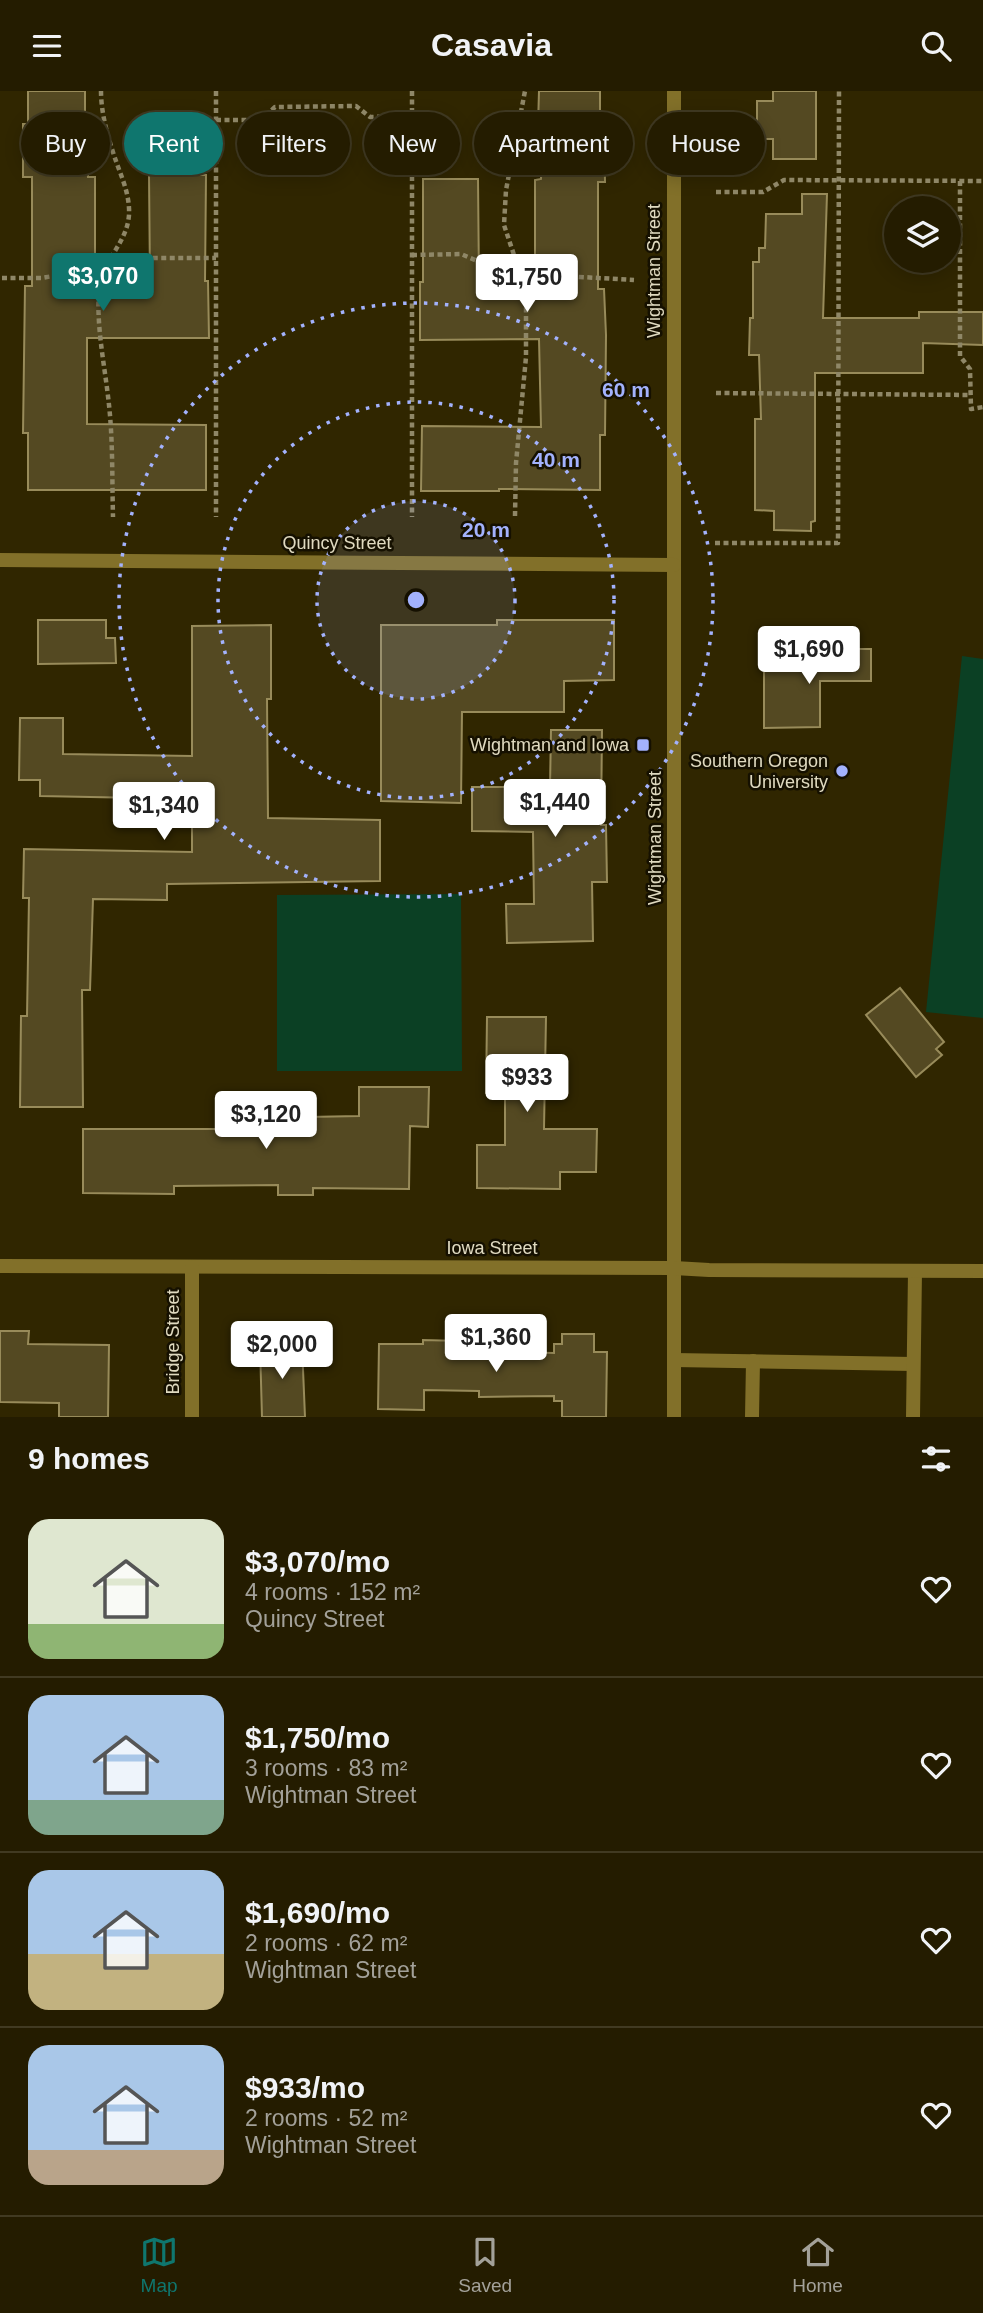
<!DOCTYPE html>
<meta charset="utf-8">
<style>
body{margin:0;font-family:Arial,sans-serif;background:#30290f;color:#f1f3f6;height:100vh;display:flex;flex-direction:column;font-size:26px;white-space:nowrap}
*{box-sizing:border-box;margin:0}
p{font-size:23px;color:#a3a199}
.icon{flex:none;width:38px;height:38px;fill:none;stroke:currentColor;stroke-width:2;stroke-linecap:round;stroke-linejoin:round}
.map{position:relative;height:1326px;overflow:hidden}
.sheet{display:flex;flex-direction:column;background:#241c00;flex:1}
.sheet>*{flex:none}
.guide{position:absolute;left:21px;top:21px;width:942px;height:63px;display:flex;gap:14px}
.fabs{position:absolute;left:884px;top:105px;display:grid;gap:14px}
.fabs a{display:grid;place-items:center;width:77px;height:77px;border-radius:50%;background:#241c00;box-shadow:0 4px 18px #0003,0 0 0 2px #413a22;font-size:35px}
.price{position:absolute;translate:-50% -60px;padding:0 16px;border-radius:7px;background:#fff;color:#222;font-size:23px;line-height:46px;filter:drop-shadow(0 2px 4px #0008)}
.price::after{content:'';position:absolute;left:50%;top:42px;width:21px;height:16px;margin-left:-10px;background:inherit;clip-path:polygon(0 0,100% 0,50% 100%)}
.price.selected{background:#0f766e;color:#fff}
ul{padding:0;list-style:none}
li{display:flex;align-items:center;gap:21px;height:175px;padding:0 28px}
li+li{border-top:2px solid #413a22}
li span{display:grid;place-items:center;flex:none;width:196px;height:140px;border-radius:21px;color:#555}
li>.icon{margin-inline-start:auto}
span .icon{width:84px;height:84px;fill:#fffc;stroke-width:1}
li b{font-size:30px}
h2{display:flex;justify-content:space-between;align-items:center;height:84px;padding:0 28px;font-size:30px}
.pill{padding:0 24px;border-radius:32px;background:#241c00;box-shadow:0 4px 18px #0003,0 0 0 2px #413a22;font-size:24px;line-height:63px}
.pill.selected{background:#0f766e;color:#fff}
header{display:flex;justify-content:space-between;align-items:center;height:91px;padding:0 28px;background:#241c00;font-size:32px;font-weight:800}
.menu{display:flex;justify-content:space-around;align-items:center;height:98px;border-top:2px solid #413a22;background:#241c00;font-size:19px;color:#a3a199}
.menu a{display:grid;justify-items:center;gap:4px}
.menu .selected{color:#0f766e}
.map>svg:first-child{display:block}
</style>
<header><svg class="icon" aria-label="menu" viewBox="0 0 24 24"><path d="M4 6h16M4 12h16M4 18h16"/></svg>Casavia<svg class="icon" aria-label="search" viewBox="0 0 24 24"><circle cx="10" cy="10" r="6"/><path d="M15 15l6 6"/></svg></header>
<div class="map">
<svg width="983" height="1326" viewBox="0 0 983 1326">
<rect width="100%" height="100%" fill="#302600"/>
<!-- green -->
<g fill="#0b4024">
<path d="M 962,565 L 983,568 L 983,927 L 926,921 Z"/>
<path d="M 461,803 L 462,980 L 277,980 L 277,804 Z"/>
</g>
<!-- building -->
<g fill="#544922" stroke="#988b5a" stroke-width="2">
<path d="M 28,0 L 85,0 L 85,32 L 88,33 L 88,86 L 95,86 L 95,189 L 150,189 L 149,83 L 206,84 L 205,190 L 208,190 L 209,247 L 87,247 L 87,333 L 206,334 L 206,399 L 28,399 L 28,342 L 23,342 L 25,195 L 32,195 L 32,86 L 23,86 L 23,33 L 28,33 Z"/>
<path d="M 539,0 L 600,0 L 600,35 L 604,35 L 605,91 L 598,91 L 598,198 L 604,198 L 606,244 L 605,344 L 600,344 L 600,399 L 499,398 L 499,400 L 421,400 L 422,335 L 541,336 L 539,248 L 420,249 L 420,191 L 423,191 L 423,88 L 478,88 L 479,191 L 535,191 L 535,89 L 541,88 L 542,36 L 538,35 Z"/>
<path d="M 773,0 L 816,0 L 816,68 L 773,68 L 773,48 L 757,48 L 757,10 L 773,10 Z"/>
<path d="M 802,103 L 827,103 L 823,227 L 919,227 L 919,221 L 983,221 L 983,254 L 923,252 L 923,282 L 815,282 L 815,430 L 811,431 L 811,440 L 774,439 L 774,420 L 755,419 L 755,328 L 761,328 L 759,264 L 749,264 L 750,227 L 753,227 L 753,171 L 759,171 L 759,157 L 765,157 L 766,123 L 802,123 Z"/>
<path d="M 38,529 L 106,529 L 106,547 L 115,547 L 116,572 L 38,573 Z"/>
<path d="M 497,529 L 614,529 L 614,589 L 564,590 L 564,621 L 462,621 L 461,712 L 381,710 L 381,534 L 497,534 Z"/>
<path d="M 271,534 L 271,608 L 267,608 L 268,727 L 380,729 L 380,790 L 167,793 L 167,809 L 93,808 L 90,899 L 82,899 L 83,1016 L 20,1016 L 21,925 L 27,925 L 29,807 L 23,807 L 24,758 L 192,761 L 192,708 L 40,705 L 40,689 L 19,689 L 20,627 L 63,627 L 63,663 L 192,665 L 192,535 Z"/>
<path d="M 811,558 L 871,558 L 871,590 L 820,590 L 820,636 L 764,637 L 764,574 L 811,574 Z"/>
<path d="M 551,639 L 602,639 L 601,734 L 606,734 L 607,791 L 592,791 L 593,850 L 507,852 L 506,813 L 534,813 L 533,741 L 472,740 L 472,696 L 550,696 Z"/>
<path d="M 900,897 L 944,951 L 936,958 L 942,964 L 916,986 L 866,924 Z"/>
<path d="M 487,926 L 546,926 L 544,1038 L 597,1038 L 596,1081 L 560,1081 L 560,1098 L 477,1097 L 477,1054 L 505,1054 L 505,1002 L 486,1002 Z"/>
<path d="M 359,996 L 429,996 L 428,1036 L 410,1035 L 409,1098 L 313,1097 L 313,1104 L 278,1104 L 278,1094 L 174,1095 L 174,1103 L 83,1102 L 83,1038 L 249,1038 L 249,1027 L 359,1025 Z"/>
<path d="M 0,1240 L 29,1240 L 28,1253 L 109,1254 L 108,1326 L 59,1326 L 59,1312 L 0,1311 Z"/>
<path d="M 562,1243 L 594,1243 L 594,1261 L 607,1261 L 606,1326 L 562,1326 L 562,1310 L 554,1310 L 554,1305 L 479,1306 L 479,1300 L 424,1299 L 424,1319 L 378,1318 L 379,1253 L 423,1253 L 423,1249 L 461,1250 L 461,1256 L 504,1256 L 504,1261 L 554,1262 L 554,1253 L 562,1253 Z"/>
<path d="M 302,1254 L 305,1326 L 262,1326 L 260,1255 Z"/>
</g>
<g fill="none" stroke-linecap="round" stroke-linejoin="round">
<!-- path -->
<g stroke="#8f8767" stroke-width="4.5" stroke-dasharray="5 3.5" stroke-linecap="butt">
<path d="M 101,0 C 101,24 109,50 117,73 C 123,89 130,106 129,124 C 127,153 101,171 99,197 C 96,237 105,275 109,314 C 113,351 112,389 113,426"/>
<path d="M 216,0 L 216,426"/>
<path d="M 412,0 L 412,426"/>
<path d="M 216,29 L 261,29 L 275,16 L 356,15 L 370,26 L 411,25"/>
<path d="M 960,90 L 960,265 L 970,278 L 971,318 L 983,316"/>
<path d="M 716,101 L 763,101 L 784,89 L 983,90"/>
<path d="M 412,164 L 461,163 L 489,175 L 519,179 L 563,185 L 634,189"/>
<path d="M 2,187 L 41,187 L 84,180 L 108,172 L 140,167 L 216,167"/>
<path d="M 716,302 L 971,304"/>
<path d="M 515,425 L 516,372 L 526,266 L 526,213 L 519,179 L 504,134 L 506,99 L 525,0"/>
<path d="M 715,452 L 838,452 L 839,0"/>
</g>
<!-- lane -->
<g stroke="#827029" stroke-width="14">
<path d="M 674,1269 L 913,1273"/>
<path d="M 752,1326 L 753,1270"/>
<path d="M 913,1326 L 915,1180"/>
</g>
<!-- street -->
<g stroke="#827029" stroke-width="14">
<path d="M 674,0 L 674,1326"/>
<path d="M 0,469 L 674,474"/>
<path d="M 0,1175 L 674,1177 L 709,1179 L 983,1180"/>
<path d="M 192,1176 L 192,1326"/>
</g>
</g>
<!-- distance rings -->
<circle cx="416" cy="509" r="99" fill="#a3b2fd" fill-opacity=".12"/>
<g fill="none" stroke="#a3b2fd" stroke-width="3.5" stroke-dasharray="3.5 7">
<circle cx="416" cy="509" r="99"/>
<circle cx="416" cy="509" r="198"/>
<circle cx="416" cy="509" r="297"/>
</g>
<!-- markers -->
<g fill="#a3b2fd" stroke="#151000" stroke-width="2.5">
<rect x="636" y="647" width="14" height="14" rx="3.5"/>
<circle cx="842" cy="680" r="7"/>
</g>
<g text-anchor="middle" stroke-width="5" stroke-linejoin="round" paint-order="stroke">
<!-- street labels -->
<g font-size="18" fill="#e0dac0" stroke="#151000">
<text transform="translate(654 180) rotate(-90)" y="6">Wightman Street</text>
<text x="337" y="458">Quincy Street</text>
<text transform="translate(655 747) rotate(-90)" y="6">Wightman Street</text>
<text x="492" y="1163">Iowa Street</text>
<text transform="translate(173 1251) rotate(-90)" y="6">Bridge Street</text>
</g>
<!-- poi labels -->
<g font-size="18" fill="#e0dac0" stroke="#151000" text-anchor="end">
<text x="629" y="660">Wightman and Iowa</text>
<text x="828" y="676">Southern Oregon<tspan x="828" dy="21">University</tspan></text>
</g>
</g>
<circle cx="416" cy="509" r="10" fill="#a3b2fd" stroke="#151000" stroke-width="3.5"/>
<g font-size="21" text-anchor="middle" font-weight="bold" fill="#a3b2fd" stroke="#151000" stroke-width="5" stroke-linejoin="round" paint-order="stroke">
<text x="626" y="306">60 m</text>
<text x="556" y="376">40 m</text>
<text x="486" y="446">20 m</text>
</g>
</svg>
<div class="fabs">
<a><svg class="icon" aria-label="layers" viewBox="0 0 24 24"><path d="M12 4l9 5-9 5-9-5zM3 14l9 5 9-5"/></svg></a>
</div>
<b class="price selected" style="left:103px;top:222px">$3,070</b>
<b class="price" style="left:527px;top:223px">$1,750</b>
<b class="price" style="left:809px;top:595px">$1,690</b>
<b class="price" style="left:555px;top:748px">$1,440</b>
<b class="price" style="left:164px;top:751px">$1,340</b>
<b class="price" style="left:527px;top:1023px">$933</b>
<b class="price" style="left:266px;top:1060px">$3,120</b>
<b class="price" style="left:496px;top:1283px">$1,360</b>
<b class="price" style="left:282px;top:1290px">$2,000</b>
<div class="guide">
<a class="pill">Buy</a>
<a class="pill selected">Rent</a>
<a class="pill">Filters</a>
<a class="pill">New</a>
<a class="pill">Apartment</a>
<a class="pill">House</a>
</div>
</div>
<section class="sheet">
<h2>9 homes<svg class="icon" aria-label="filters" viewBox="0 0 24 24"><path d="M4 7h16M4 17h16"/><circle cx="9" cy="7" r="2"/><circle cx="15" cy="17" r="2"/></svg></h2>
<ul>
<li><span style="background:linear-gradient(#dfe7d0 75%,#8fb573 0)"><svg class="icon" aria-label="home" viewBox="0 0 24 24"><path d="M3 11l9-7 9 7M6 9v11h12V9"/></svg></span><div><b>$3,070/mo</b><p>4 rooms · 152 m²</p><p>Quincy Street</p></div><svg class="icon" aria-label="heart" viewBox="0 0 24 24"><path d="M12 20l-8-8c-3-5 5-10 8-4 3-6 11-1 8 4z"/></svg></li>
<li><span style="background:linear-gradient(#a9c7e8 75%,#7fa58c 0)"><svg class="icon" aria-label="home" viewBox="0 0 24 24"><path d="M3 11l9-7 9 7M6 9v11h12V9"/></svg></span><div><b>$1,750/mo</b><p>3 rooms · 83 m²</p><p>Wightman Street</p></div><svg class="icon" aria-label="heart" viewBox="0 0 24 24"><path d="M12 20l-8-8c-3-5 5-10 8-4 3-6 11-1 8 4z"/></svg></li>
<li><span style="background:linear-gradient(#a9c7e8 60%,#c2b280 0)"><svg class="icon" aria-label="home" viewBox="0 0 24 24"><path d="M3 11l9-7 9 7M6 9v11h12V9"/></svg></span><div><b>$1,690/mo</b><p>2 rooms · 62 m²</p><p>Wightman Street</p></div><svg class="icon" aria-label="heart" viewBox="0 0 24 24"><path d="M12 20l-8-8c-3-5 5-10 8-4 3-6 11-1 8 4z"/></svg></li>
<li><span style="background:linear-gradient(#a9c7e8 75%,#b9a48a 0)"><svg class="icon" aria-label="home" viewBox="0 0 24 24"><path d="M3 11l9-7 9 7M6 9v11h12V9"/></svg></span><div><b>$933/mo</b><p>2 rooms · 52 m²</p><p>Wightman Street</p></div><svg class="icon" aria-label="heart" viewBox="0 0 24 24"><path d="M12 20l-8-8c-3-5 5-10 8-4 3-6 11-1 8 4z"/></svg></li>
</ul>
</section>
<nav class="menu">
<a class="selected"><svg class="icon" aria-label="map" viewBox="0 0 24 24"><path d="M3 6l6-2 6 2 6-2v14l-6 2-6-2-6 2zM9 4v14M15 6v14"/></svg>Map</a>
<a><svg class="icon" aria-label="saved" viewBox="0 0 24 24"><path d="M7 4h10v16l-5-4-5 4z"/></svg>Saved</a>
<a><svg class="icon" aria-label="home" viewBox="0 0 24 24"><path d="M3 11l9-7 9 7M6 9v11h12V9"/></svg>Home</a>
</nav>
